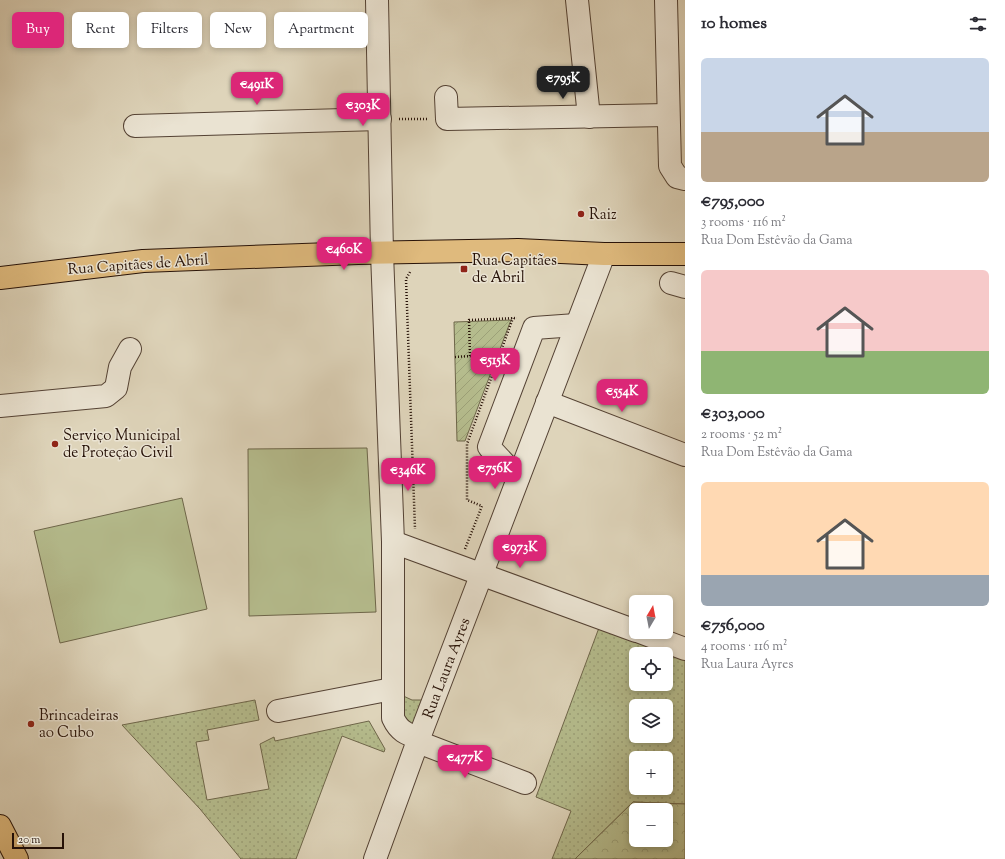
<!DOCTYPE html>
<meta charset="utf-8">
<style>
body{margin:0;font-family:"Sorts Mill Goudy",serif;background:#f7f7f7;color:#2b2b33;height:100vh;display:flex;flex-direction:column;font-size:15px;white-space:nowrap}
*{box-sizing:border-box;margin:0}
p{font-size:13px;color:#7c7c81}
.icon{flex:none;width:22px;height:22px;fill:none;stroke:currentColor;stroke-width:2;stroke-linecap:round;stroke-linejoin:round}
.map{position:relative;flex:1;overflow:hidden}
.sheet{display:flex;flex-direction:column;background:#fff;width:320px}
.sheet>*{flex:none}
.guide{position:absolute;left:12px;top:12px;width:380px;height:36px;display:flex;gap:8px}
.needle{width:26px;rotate:10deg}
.controls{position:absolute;left:629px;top:595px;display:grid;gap:8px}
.controls a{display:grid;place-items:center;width:44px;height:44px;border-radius:6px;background:#fff;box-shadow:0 2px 6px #0003;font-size:20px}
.scale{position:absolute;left:12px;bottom:10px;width:52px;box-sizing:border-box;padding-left:4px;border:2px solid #261107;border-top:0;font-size:11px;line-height:14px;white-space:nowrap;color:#261107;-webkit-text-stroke:3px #eae3d2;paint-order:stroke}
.price{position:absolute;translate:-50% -34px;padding:0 9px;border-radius:8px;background:#db2777;color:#fff;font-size:13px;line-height:26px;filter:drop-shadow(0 1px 2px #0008)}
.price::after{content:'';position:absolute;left:50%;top:24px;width:12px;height:9px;margin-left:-6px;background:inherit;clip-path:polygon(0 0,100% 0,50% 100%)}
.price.selected{background:#222;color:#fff}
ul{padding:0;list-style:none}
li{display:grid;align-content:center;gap:8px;height:212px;padding:0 16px}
li span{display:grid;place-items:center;height:124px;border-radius:6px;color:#555}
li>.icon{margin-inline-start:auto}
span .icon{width:72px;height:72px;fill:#fffc;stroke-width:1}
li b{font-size:17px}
h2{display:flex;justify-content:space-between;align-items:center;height:48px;padding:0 16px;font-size:17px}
.tag{padding:0 14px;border-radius:6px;background:#fff;box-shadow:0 2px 6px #0003;font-size:14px;line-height:36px}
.tag.selected{background:#db2777;color:#fff}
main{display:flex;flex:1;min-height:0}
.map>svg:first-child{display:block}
</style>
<main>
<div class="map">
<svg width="685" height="859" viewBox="0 0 685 859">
<defs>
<pattern id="grass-dots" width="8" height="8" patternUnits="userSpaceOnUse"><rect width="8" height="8" fill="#b5bc8d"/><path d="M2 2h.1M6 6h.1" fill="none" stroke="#9ca178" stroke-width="1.8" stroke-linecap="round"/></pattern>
<pattern id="forest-crowns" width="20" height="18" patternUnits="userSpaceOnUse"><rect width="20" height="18" fill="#b5bc8d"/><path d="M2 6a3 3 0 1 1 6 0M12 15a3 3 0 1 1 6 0" fill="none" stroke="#9ca178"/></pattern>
<pattern id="garden-furrows" width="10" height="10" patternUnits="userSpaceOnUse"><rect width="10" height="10" fill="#b5bc8d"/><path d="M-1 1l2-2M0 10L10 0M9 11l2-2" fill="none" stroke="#9ca178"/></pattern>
</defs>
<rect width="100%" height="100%" fill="#ded4ba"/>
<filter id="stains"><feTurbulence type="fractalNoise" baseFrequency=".005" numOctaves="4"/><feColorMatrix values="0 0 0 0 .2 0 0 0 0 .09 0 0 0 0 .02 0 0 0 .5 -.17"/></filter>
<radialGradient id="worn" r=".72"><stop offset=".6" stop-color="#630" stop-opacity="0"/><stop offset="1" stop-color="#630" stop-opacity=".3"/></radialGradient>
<!-- grass -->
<g fill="url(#grass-dots)" stroke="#6e664a" fill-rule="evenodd">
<path d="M 600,625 L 685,657 L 685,804 L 633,802 L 575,859 L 552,859 L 571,811 L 536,797 ZM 636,654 L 666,654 L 666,684 L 636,684 ZM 636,706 L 666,706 L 666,736 L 636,736 ZM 636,758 L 666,758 L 666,788 L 636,788 Z"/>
<path d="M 399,694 L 412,700 L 423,700 L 413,725 L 405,725 Z"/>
<path d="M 255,700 L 259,720 L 207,730 L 209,740 L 196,742 L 207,800 L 269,789 L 260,744 L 274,737 L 275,741 L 369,721 L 385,749 L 384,752 L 342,736 L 296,859 L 241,859 L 200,809 L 122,725 Z"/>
</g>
<!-- forest -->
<path fill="url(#forest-crowns)" stroke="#6e664a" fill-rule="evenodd" d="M 633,802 L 685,804 L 685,859 L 575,859 ZM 636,810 L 666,810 L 666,840 L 636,840 Z"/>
<!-- garden -->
<path fill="url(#garden-furrows)" stroke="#6e664a" d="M 511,320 L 465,441 L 457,441 L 454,322 Z"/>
<!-- pitch -->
<g fill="#b5bc8d" stroke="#6e664a">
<path d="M 367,448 L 376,612 L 249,616 L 248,449 Z"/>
<path d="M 182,498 L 207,609 L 60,643 L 34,531 Z"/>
</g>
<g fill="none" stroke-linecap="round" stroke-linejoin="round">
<!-- minor casing -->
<g stroke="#544234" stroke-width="24">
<g id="minor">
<path d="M 377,0 L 382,253 L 393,542 L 393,718 C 399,731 406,734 419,738"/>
<path d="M 577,0 L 589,117"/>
<path d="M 666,0 L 670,166 L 677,177 L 685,179"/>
<path d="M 446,97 L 447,119 L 667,115"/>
<path d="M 135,126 L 380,119"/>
<path d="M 671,283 L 685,287"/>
<path d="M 547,402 L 685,455"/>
<path d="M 0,406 L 106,396 L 116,388 L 120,367 L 130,349"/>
<path d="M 518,478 L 489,447 L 534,328 L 576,325"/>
<path d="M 393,542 L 636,631"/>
<path d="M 640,632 L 685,649"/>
<path d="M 278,711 L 392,689"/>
<path d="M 418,742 L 525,783"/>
<path d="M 375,859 L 419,738 L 604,254"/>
</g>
</g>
<!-- major casing -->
<g stroke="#261107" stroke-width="24">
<g id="major">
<path d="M 0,278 L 143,261 L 358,253 L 518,250 L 604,254 L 685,254"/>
<path d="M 0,826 L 17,859"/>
</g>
</g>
<!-- path -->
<g stroke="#261107" stroke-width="2.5" stroke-dasharray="1 2" stroke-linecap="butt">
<path d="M 399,119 L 428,119"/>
<path d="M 410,272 L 406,279 L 415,529"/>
<path d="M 470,356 L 469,320 L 517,318"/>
<path d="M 455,357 L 470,356 L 498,361"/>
<path d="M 465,549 L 482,506 L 467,500 L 467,444 L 513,318"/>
</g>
<!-- minor -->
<use href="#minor" stroke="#eae3d2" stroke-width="22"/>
<!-- major -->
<use href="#major" stroke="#dfba7d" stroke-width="22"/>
</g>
<!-- markers -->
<g fill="#8f2418" stroke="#eae3d2" stroke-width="1.5">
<circle cx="581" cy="214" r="4"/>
<rect x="460" y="265" width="8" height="8" rx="2"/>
<circle cx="55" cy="444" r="4"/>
<circle cx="31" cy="724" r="4"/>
</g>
<g text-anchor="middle" stroke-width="3" stroke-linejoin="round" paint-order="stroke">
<!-- poi labels -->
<g font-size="15" fill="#261107" stroke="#eae3d2" text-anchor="start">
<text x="589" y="219">Raiz</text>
<text x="472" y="265">Rua Capitães<tspan x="472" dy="17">de Abril</tspan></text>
<text x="63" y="440">Serviço Municipal<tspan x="63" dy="17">de Proteção Civil</tspan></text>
<text x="39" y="720">Brincadeiras<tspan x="39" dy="17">ao Cubo</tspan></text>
</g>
<!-- street labels -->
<g font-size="15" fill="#261107" stroke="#eae3d2">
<text transform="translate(138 264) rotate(-4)" y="5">Rua Capitães de Abril</text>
<text transform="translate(446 668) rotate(-69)" y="5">Rua Laura Ayres</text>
</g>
</g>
<rect width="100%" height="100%" filter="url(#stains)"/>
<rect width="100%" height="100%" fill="url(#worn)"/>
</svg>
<div class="controls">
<a><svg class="needle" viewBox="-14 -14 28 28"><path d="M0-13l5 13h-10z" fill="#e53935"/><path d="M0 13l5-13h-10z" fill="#7c7c81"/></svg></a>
<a><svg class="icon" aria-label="locate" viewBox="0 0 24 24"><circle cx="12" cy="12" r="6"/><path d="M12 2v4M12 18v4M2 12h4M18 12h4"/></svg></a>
<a><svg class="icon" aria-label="layers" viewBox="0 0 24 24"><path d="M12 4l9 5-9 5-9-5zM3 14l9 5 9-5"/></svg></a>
<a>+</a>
<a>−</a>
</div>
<div class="scale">20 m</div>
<b class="price selected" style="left:563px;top:100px">€795K</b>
<b class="price" style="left:257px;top:106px">€491K</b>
<b class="price" style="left:363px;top:127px">€303K</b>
<b class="price" style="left:344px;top:271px">€460K</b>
<b class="price" style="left:495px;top:382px">€515K</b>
<b class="price" style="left:622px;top:413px">€554K</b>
<b class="price" style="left:495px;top:490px">€756K</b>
<b class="price" style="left:408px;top:492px">€346K</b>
<b class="price" style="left:520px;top:569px">€973K</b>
<b class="price" style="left:465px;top:779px">€477K</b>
<div class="guide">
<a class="tag selected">Buy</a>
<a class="tag">Rent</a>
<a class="tag">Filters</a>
<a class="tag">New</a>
<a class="tag">Apartment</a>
</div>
</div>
<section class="sheet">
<h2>10 homes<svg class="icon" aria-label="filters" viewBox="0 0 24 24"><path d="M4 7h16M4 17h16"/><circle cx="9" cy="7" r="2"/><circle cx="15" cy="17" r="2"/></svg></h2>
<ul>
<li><span style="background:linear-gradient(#c9d6e8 60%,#b9a48a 0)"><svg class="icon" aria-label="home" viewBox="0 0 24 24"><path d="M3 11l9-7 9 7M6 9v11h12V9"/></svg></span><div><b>€795,000</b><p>3 rooms · 116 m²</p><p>Rua Dom Estêvão da Gama</p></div></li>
<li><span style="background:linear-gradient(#f6c9c9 65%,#8fb573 0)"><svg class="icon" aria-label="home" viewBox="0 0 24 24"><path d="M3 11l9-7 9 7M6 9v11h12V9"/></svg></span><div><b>€303,000</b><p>2 rooms · 52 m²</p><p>Rua Dom Estêvão da Gama</p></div></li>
<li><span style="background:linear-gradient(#ffd9b3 75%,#9aa5b1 0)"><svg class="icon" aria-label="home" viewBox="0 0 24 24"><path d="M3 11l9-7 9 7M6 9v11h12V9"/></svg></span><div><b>€756,000</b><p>4 rooms · 116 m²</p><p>Rua Laura Ayres</p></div></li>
</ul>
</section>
</main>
